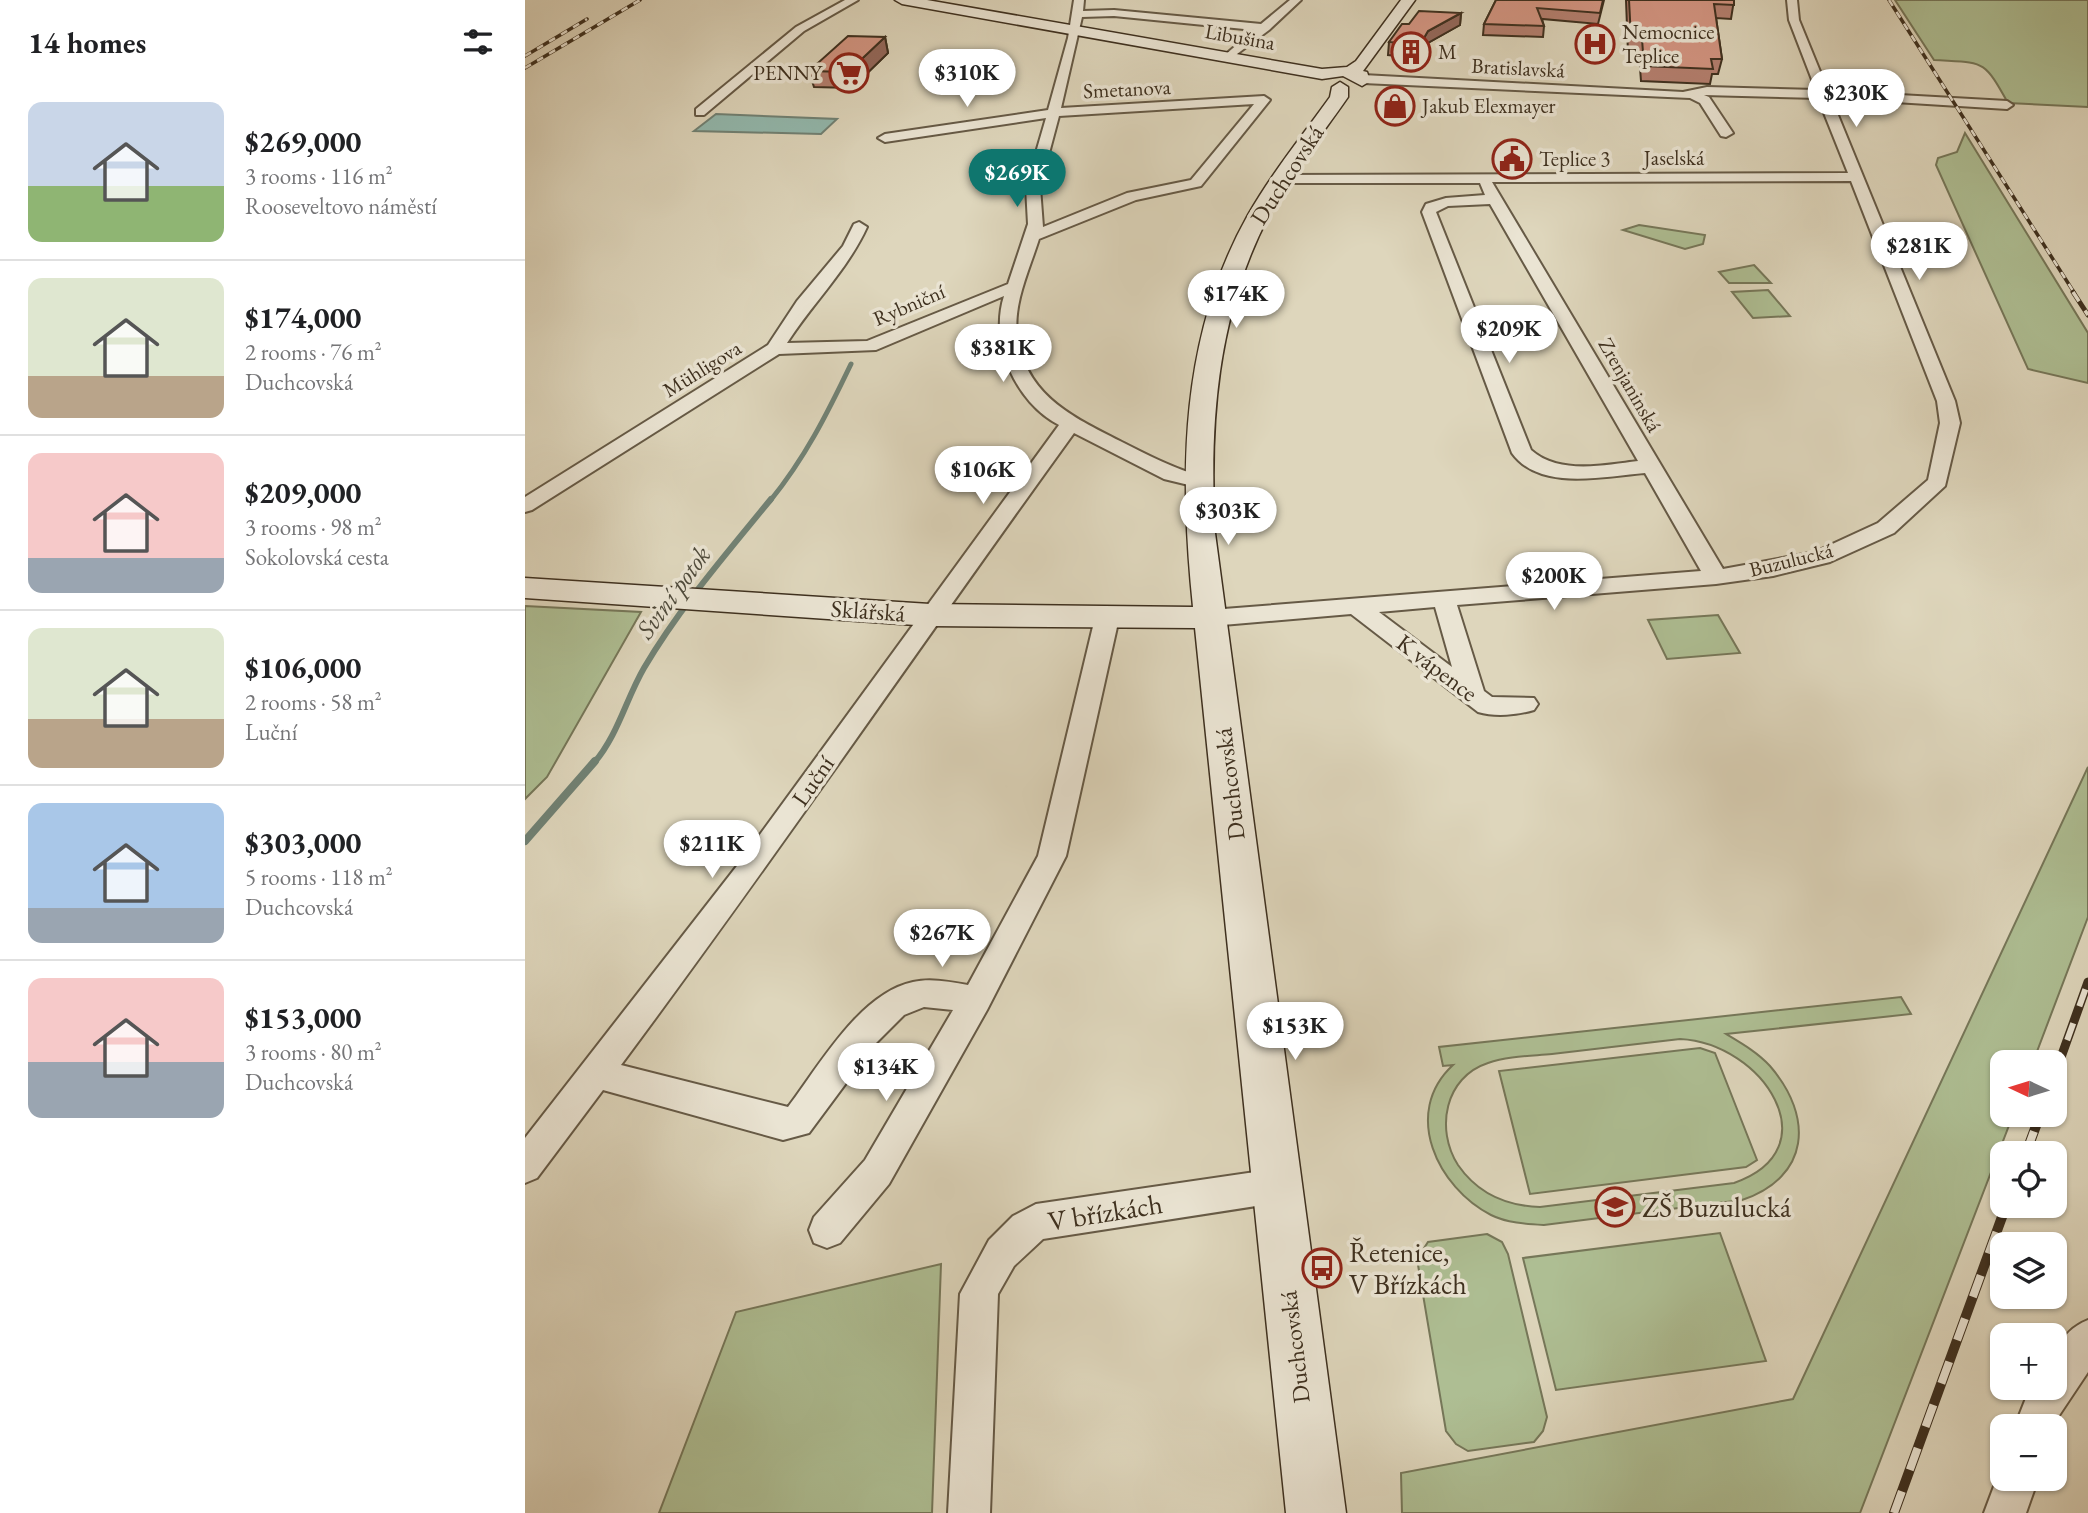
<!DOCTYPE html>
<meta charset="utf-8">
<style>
body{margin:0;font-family:"EB Garamond",serif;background:#f6f6f6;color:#202124;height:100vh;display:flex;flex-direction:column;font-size:26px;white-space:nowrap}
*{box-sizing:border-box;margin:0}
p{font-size:23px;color:#757577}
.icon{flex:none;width:38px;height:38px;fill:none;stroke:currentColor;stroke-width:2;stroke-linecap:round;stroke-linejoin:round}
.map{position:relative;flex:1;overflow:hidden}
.details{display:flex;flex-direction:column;background:#fff;width:525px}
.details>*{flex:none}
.needle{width:46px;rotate:274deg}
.buttons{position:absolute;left:1465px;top:1050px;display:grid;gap:14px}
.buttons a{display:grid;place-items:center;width:77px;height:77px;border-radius:14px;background:#fff;box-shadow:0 2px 5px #0004;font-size:35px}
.price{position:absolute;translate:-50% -60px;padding:0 16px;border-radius:24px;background:#fff;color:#222;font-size:23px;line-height:46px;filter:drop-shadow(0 2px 4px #0008)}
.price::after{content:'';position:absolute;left:50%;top:42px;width:21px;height:16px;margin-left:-10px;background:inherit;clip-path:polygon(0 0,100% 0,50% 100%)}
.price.active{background:#0f766e;color:#fff}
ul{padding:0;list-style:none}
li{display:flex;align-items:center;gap:21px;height:175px;padding:0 28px}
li+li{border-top:2px solid #e0e0e0}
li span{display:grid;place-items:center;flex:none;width:196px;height:140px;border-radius:14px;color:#555}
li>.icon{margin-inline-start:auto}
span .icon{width:84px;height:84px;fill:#fffc;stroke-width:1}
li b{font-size:30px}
h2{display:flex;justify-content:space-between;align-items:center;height:84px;padding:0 28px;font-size:30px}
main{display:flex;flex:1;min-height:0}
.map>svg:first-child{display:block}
</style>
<main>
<section class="details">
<h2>14 homes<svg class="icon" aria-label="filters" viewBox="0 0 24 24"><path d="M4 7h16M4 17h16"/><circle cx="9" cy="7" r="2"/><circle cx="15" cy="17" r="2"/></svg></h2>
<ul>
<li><span style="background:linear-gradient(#c9d6e8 60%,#8fb573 0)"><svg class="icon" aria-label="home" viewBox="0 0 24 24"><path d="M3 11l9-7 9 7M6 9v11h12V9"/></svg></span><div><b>$269,000</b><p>3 rooms · 116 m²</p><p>Rooseveltovo náměstí</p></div></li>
<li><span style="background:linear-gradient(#dfe7d0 70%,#b9a48a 0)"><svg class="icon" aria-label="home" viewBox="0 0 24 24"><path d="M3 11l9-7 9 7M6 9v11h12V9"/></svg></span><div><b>$174,000</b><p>2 rooms · 76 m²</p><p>Duchcovská</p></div></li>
<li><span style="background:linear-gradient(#f6c9c9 75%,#9aa5b1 0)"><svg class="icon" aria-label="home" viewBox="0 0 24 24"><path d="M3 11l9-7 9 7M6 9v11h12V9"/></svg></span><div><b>$209,000</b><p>3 rooms · 98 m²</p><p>Sokolovská cesta</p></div></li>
<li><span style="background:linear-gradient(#dfe7d0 65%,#b9a48a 0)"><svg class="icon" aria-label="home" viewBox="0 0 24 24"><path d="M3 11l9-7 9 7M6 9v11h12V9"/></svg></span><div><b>$106,000</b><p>2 rooms · 58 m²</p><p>Luční</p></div></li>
<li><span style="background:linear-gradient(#a9c7e8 75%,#9aa5b1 0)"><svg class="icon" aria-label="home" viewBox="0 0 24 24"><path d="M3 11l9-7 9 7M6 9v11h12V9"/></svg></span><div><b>$303,000</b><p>5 rooms · 118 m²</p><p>Duchcovská</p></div></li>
<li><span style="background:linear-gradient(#f6c9c9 60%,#9aa5b1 0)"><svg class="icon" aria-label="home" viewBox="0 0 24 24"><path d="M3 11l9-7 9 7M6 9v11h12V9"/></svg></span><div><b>$153,000</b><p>3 rooms · 80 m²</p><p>Duchcovská</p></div></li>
</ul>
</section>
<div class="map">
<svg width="1563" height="1513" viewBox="0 0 1563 1513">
<rect width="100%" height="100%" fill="#ded6bc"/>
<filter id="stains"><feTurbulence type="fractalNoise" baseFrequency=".00286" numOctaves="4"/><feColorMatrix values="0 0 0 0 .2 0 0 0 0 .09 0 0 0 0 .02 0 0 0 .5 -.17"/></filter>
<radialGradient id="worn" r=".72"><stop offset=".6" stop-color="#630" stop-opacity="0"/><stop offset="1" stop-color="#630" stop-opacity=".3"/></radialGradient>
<!-- green -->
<g fill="#aebe93" stroke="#767759" stroke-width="2" fill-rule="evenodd">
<path d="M 1370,0 L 1563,0 L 1563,107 L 1483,103 C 1458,58 1459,63 1409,60 Z"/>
<path d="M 1440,133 L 1563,333 L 1563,383 L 1503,369 L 1411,165 L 1413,158 L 1432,152 Z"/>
<path d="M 1114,225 L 1180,235 L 1178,244 L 1160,249 L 1098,230 Z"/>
<path d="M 1229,265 L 1246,283 L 1204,283 L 1194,272 Z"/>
<path d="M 1243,290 L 1265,316 L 1228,318 L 1207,292 Z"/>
<path d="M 0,606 L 116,612 L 22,777 L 0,799 Z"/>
<path d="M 1193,615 L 1215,653 L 1142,659 L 1123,620 Z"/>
<path d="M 1563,767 L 1563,917 L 1508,1062 L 1477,1062 L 1477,1115 L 1488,1115 L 1335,1513 L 877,1513 L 876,1473 L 1268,1399 Z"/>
<path d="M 1376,997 L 1386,1014 L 1201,1034 C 1216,1043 1232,1052 1245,1066 C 1289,1117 1285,1177 1217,1200 L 1019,1225 C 1001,1224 982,1223 966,1215 C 913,1188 876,1113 928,1065 L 918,1066 L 914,1047 ZM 1155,1039 C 1238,1043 1307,1149 1209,1183 L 1015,1207 C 982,1206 953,1194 933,1165 C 910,1129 920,1077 963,1063 C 983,1056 1006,1056 1027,1054 C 1069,1049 1112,1044 1155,1039 Z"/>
<path d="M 1175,1048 L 1190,1053 L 1232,1160 L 1221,1167 L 1005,1194 L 974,1071 Z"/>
<path d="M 1195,1233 L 1241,1361 L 1031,1390 L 998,1258 Z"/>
<path d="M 962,1234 L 977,1242 L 983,1254 L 1022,1417 L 1018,1431 L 1009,1442 L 943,1451 L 931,1444 L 921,1431 L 892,1259 L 903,1242 Z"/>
<path d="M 416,1264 L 407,1513 L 134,1513 L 211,1312 Z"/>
</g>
<!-- water -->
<path fill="#93b9ae" stroke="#718275" stroke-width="2" d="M 191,114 L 312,119 L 296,134 L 169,131 Z"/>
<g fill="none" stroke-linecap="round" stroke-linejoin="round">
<!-- stream-far2 -->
<path stroke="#718275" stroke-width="5" d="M 245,501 C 280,458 302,414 326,364"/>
<!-- stream-far1 -->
<path stroke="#718275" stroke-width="6" d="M 69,763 C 93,735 101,699 119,668 C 155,607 202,553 246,499"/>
<!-- stream -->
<path stroke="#718275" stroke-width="8" d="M 0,841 L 70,761"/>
<!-- street casing -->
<g stroke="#665a46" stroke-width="4">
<g id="street">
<path d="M 320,0 L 333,0 L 279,31 L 179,115 L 171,115 L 171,109 L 271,27 Z"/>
<path d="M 549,0 L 559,0 L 558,11 L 589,10 L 736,24 L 765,0 L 776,0 L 744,30 L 704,60 L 700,59 L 700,55 L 729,30 L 589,16 L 557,17 L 536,108 L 739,96 L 745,100 L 676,186 L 611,200 L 514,239 C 505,268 488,303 492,334 C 500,395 546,416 595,441 C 623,455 649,469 679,477 L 682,481 L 672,487 L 639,479 L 549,433 C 397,643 251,857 96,1065 L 263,1107 C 294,1066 335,993 388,982 C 406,978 425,982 443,985 L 513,856 L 570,618 L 574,613 L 590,613 L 594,618 L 541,856 L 462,1010 L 364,1184 L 315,1243 L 302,1248 L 289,1243 L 284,1230 L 289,1217 L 340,1160 L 428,1010 L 399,1007 L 379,1015 L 350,1044 L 284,1133 L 258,1140 L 78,1090 L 12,1178 L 0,1183 L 0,1138 L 215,862 L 534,425 C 491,403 464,343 479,296 L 351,350 L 254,354 L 7,510 L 0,512 L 0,497 L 243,345 L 272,301 L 318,246 L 329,224 L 334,222 L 342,227 C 323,269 287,304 262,343 L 342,341 L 483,284 L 503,224 L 501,187 L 521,118 L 360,142 L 353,138 L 360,134 L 523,110 L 543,38 ZM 729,104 L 666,180 L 602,193 L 518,227 L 515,187 L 534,116 Z"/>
<path d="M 1262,0 L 1272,0 L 1274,20 L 1303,91 L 1482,101 L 1488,105 L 1482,109 L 1306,98 L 1430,401 L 1435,423 L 1420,486 L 1369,533 L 1305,562 L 1248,576 L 1191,584 L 932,605 L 959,691 L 967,697 L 1009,698 L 1013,704 L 1009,710 C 992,715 970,717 953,712 L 826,614 L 686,626 L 678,623 L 674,618 L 678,613 L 686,610 L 1176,571 L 1120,473 C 1080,476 1015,492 987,453 L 897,212 L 901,204 L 921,198 L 960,195 L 955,183 L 756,183 L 749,179 L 756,175 L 1323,173 L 1293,98 L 1179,95 L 1184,97 L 1208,133 L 1201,137 L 1196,136 L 1175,103 L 1165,98 L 838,83 L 832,79 L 838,75 L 1158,92 L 1182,87 L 1291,90 L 1264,20 ZM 1326,181 L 1412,401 L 1415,423 L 1403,480 L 1353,523 L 1290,552 L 1198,569 L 967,182 ZM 965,204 L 1113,461 C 1079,465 1034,475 1006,450 L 911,212 L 923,206 ZM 910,607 L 927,667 L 854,612 Z"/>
<path d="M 751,1169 L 763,1174 L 769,1186 L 763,1198 L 751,1203 L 518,1239 L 489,1266 L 473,1294 L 465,1513 L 423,1513 L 435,1294 L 464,1240 L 488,1216 L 511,1204 Z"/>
<path d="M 1563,1320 L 1563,1372 L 1533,1417 L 1530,1428 L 1490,1426 L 1505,1388 L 1530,1388 C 1530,1357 1531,1333 1563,1320 Z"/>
<path d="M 1477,1465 L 1477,1479 L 1513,1479 L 1501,1513 L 1459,1513 Z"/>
</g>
</g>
<!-- secondary casing -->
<g stroke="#3e301f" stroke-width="3">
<g id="secondary">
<path d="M 370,0 L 402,0 L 797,69 L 822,67 L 831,61 L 876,0 L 890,0 L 838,71 L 842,72 L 845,81 L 837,86 L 818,76 L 797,79 L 377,4 Z"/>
<path d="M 815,82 L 823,87 L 823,97 C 796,136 765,174 743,217 C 692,316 684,423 690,533 L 821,1513 L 761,1513 L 670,628 L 405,626 L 0,598 L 0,578 L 405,604 L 668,607 C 654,472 655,336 723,215 C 747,173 777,136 805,97 L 807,87 Z"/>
</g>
</g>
<!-- street -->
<use href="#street" fill="#eae4d3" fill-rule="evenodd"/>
<!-- secondary -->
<use href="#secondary" fill="#eae4d3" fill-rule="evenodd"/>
<!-- rail-far3 casing -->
<g stroke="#3e301f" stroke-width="3.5">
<g id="rail-far3">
<path d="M 1364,0 L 1550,294"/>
<path d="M 0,56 L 62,19"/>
<path d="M 0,68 L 115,0"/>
</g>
</g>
<!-- rail-far2 casing -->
<g stroke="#3e301f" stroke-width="5">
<path id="rail-far2" d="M 1548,292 L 1563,315"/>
</g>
<!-- rail-far1 casing -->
<g stroke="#3e301f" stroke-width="9">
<path id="rail-far1" d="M 1530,1074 L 1563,982"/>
</g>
<!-- rail casing -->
<g stroke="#3e301f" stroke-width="10">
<g id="rail">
<path d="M 1501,1153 L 1515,1115"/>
<path d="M 1369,1513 L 1481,1206"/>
</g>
</g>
<!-- rail-far3 -->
<use href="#rail-far3" stroke="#eae4d3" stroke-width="2.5" stroke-dasharray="7" stroke-linecap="butt"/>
<!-- rail-far2 -->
<use href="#rail-far2" stroke="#eae4d3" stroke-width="3.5" stroke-dasharray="11" stroke-linecap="butt"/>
<!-- rail-far1 -->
<use href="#rail-far1" stroke="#eae4d3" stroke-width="6" stroke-dasharray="18" stroke-linecap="butt"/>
<!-- rail -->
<use href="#rail" stroke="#eae4d3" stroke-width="8" stroke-dasharray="23" stroke-linecap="butt"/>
</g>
<!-- wall -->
<g fill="#b58070" stroke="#3e301f" stroke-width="2">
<path d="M 971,0 L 1079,0 L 1073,24 L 1017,19 L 1019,26 L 1018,37 L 958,35 L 959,24 Z"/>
<path d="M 1101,0 L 1209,0 L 1206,19 L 1191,18 L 1197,59 L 1193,74 L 1187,74 L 1185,84 L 1116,81 L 1114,54 L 1103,53 Z"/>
<path d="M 936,13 L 935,25 L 903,43 L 894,58 L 863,55 L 864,42 L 884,24 Z"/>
<path d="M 360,37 L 363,53 L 327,88 L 289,87 L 284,71 Z"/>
</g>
<!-- shaded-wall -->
<g fill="#94685b" stroke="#3e301f" stroke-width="2">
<path d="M 936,13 L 935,25 L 903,43 L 894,58 L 895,45 L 903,31 Z"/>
<path d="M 360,37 L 363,53 L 327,88 L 323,72 Z"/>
</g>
<!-- building -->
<g fill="#d39582" stroke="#3e301f" stroke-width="2">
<path d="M 971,0 L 1078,0 L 1075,13 L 1012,8 L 1019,26 L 959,24 Z"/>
<path d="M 1104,0 L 1209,0 L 1209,5 L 1189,4 L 1197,59 L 1186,59 L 1188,69 L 1119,66 L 1117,39 L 1106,38 Z"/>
<path d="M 894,11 L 936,13 L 903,31 L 895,45 L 864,42 L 877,24 L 884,24 Z"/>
<path d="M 323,36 L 360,37 L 323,72 L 284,71 Z"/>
</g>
<!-- icons -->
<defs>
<g id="hospital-ring" transform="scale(2.0125)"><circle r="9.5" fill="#eae4d3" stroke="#8f2418" stroke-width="1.5"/><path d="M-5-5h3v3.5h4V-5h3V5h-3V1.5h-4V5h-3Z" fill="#8f2418"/></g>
<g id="building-ring" transform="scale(2.0125)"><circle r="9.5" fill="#eae4d3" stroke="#8f2418" stroke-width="1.5"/><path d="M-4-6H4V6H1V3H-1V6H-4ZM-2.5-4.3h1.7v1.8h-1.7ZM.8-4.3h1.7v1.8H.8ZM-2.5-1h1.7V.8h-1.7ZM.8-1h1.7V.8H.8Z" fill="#8f2418"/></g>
<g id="supermarket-ring" transform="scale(2.0125)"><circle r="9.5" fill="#eae4d3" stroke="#8f2418" stroke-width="1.5"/><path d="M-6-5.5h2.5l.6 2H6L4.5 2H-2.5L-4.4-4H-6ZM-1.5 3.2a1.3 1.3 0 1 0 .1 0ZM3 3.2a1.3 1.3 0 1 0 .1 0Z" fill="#8f2418"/></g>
<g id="shop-ring" transform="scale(2.0125)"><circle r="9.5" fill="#eae4d3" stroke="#8f2418" stroke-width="1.5"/><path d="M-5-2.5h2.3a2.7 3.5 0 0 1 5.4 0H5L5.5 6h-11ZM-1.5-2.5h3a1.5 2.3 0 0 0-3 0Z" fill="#8f2418"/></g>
<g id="civic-ring" transform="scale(2.0125)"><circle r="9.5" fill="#eae4d3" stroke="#8f2418" stroke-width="1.5"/><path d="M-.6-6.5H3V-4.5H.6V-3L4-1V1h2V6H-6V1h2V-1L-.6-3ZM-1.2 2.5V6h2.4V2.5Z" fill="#8f2418"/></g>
<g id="school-ring" transform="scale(2.0125)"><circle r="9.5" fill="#eae4d3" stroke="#8f2418" stroke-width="1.5"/><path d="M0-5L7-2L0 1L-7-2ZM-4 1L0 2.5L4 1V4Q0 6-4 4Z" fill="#8f2418"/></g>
<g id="bus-ring" transform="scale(2.0125)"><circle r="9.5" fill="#eae4d3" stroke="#8f2418" stroke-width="1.5"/><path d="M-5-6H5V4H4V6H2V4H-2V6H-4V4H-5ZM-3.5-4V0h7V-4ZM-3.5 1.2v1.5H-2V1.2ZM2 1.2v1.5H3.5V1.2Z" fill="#8f2418"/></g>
</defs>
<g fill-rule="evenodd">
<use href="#hospital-ring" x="1070" y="44"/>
<use href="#building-ring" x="886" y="52"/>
<use href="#supermarket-ring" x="324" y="73"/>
<use href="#shop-ring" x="870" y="106"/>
<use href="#civic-ring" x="987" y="159"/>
<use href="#school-ring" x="1090" y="1207"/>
<use href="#bus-ring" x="797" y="1268"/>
</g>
<g text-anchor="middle" stroke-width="7" stroke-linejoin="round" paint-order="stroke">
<!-- far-poi labels -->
<g font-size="21" fill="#3e301f" stroke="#eae4d3" text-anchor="start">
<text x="1097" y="39">Nemocnice<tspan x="1097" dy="24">Teplice</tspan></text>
<text x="913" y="59">M</text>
<text x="297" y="80" text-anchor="end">PENNY</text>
<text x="897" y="113">Jakub Elexmayer</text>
<text x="1014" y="166">Teplice 3</text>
</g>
<!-- far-street labels -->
<g font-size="21" fill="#3e301f" stroke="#eae4d3">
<text transform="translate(715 37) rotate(10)" y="7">Libušina</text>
<text transform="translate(993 68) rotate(3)" y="7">Bratislavská</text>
<text transform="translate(602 89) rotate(-3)" y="7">Smetanova</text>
<text x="1149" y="165">Jaselská</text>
<text transform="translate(384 305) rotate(-23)" y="7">Rybniční</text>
<text transform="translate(177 369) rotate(-32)" y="7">Mühligova</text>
<text transform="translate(1105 385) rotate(60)" y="7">Zrenjaninská</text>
<text transform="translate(1266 560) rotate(-14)" y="7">Buzulucká</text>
</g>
<!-- street labels -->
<g font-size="24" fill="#3e301f" stroke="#eae4d3">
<text transform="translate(762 175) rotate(-57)" y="8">Duchcovská</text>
<text transform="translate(343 611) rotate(4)" y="8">Sklářská</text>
<text transform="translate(912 668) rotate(37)" y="8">K vápence</text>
<text transform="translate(288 781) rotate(-55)" y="8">Luční</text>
<text transform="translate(705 784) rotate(-97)" y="8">Duchcovská</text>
<text transform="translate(770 1347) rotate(-97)" y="8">Duchcovská</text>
</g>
<!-- water labels -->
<g font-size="26" font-style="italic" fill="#4f4b3c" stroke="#eae4d3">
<text transform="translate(148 592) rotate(-54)" y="9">Sviní potok</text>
</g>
<!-- near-poi labels -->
<g font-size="28" fill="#3e301f" stroke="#eae4d3" text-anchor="start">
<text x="1117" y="1217">ZŠ Buzulucká</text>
<text x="824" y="1262">Řetenice,<tspan x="824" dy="32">V Břízkách</tspan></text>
</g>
<!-- near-street labels -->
<g font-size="28" fill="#3e301f" stroke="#eae4d3">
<text transform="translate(580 1212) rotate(-9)" y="10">V břízkách</text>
</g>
</g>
<rect width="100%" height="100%" filter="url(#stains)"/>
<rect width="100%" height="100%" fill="url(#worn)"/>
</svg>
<div class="buttons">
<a><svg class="needle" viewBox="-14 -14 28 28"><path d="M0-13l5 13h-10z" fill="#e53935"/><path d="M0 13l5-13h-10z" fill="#757577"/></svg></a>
<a><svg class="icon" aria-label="locate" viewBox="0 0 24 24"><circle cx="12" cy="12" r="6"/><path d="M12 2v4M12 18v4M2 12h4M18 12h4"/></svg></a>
<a><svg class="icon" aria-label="layers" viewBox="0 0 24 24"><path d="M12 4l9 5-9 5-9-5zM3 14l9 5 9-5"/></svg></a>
<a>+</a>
<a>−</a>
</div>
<b class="price" style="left:442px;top:109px">$310K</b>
<b class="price" style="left:1331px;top:129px">$230K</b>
<b class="price active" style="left:492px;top:209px">$269K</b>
<b class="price" style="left:1394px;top:282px">$281K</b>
<b class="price" style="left:711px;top:330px">$174K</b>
<b class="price" style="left:984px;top:365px">$209K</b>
<b class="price" style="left:478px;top:384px">$381K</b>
<b class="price" style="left:458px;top:506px">$106K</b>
<b class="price" style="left:703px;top:547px">$303K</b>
<b class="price" style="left:1029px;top:612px">$200K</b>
<b class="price" style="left:187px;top:880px">$211K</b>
<b class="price" style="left:417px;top:969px">$267K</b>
<b class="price" style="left:770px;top:1062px">$153K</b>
<b class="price" style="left:361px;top:1103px">$134K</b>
</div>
</main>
